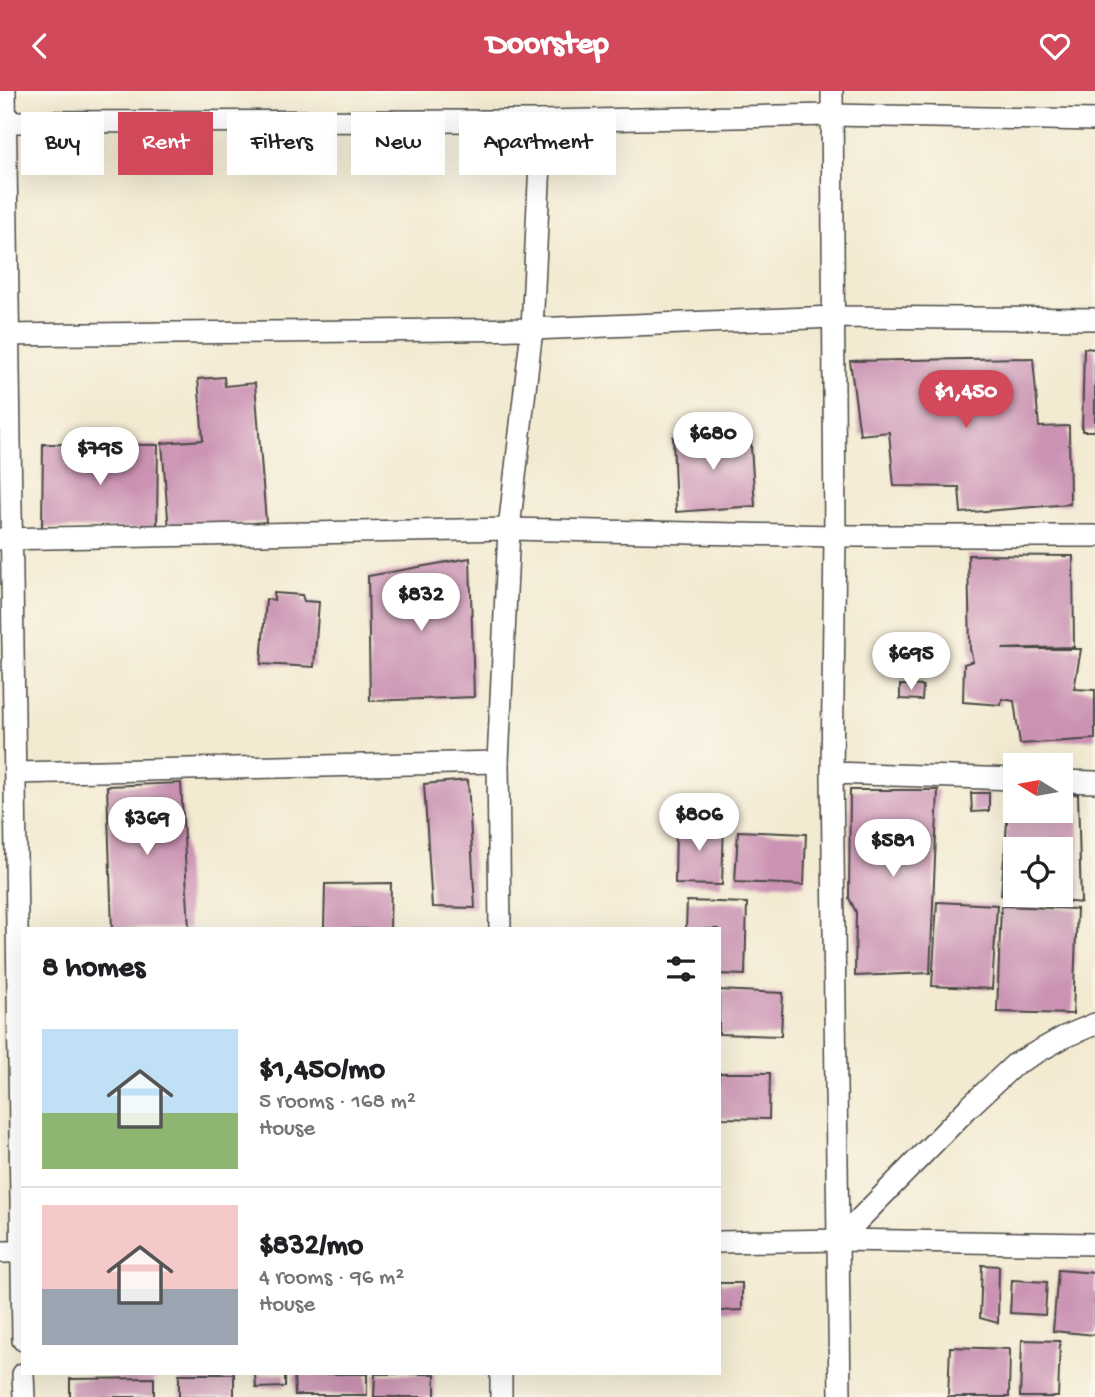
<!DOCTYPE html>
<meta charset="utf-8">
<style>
body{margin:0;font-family:"Gochi Hand",sans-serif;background:#f6f6f6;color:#202124;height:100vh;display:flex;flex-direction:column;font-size:26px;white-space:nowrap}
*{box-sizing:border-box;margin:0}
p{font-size:23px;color:#757577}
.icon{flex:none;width:38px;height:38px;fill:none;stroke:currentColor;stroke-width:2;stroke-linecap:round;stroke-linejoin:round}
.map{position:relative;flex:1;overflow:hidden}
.side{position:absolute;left:21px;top:836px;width:700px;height:448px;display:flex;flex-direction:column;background:#fff;border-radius:0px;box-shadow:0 7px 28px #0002}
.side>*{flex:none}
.banner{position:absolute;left:21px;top:21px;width:700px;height:63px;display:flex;gap:14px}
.needle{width:46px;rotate:281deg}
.fabs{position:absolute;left:1003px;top:662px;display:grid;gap:14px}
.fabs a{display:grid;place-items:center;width:70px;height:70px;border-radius:0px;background:#fff;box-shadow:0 7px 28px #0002;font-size:35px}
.price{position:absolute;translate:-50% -60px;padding:0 16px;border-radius:24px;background:#fff;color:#222;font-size:23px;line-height:46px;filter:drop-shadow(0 2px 4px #0008)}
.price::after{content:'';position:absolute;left:50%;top:42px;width:21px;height:16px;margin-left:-10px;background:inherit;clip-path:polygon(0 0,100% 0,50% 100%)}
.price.current{background:#d1495b;color:#fff}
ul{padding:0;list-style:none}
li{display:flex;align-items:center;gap:21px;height:175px;padding:0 21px}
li+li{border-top:2px solid #e0e0e0}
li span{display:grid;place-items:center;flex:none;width:196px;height:140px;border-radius:0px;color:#555}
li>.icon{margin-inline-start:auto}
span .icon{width:84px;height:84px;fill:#fffc;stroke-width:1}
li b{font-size:30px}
h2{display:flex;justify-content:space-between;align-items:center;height:84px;padding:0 21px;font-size:30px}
.chip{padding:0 24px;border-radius:0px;background:#fff;box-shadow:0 7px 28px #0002;font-size:24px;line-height:63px}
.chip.current{background:#d1495b;color:#fff}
header{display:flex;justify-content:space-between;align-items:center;height:91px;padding:0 21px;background:#d1495b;color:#fff;font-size:32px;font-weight:800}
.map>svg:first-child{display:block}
</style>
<header><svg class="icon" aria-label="back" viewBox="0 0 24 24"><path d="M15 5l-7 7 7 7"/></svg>Doorstep<svg class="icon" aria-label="heart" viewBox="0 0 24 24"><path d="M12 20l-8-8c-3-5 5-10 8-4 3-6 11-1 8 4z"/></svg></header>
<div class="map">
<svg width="1095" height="1306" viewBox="0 0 1095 1306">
<rect width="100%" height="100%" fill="#fbf7ec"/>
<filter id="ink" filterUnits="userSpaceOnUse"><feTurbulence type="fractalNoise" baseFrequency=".0143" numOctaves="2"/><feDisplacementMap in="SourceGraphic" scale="14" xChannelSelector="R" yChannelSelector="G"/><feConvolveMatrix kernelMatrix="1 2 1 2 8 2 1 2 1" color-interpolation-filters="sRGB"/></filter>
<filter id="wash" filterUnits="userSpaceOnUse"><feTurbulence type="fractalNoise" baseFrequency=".00686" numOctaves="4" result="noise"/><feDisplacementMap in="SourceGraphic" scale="28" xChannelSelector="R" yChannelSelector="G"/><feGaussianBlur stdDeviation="1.57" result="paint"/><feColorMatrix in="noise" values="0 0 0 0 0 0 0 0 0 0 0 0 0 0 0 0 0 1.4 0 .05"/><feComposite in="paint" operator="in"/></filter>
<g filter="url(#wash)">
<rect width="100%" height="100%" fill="#f3ead2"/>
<g id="blocks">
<!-- building -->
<g fill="#cb92b3" fill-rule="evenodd">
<path d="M 1084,257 L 1095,258 L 1095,340 L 1082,340 Z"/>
<path d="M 1033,267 L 1039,336 L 1069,335 L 1070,413 L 961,422 L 959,396 L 894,395 L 889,341 L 860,344 L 850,270 Z"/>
<path d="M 224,286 L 225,295 L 255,292 L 266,431 L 169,439 L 162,352 L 203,349 L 198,288 Z"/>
<path d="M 750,341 L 755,415 L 676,421 L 673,346 Z"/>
<path d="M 43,353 L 158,354 L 157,438 L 42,437 Z"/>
<path d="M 968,464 L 1073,465 L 1074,556 L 1002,558 L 1081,558 L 1074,598 L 1095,599 L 1095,648 L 1020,653 L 1014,610 L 1002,608 L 1001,614 L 963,611 L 964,573 L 973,570 L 970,558 Z"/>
<path d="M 470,467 L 474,606 L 370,610 L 368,485 Z"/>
<path d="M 274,502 L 302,504 L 304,510 L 319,511 L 314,576 L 261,573 L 266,508 L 274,509 Z"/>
<path d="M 900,594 L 923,595 L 922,609 L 900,608 Z"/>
<path d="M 468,689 L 475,817 L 432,816 L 424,693 Z"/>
<path d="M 181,692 L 189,838 L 112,838 L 107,695 Z"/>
<path d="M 850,699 L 938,699 L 930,882 L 855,885 L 856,821 L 849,807 Z"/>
<path d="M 971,702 L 989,702 L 989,720 L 972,721 Z"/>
<path d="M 1078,703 L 1081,812 L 1001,804 L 1009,708 L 1015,708 L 1015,719 L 1060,719 L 1060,704 ZM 1015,758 L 1060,758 L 1060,803 L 1015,803 Z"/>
<path d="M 676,730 L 724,731 L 722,794 L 675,793 Z"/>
<path d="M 738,740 L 806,743 L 804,794 L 735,791 Z"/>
<path d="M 391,792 L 390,838 L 324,838 L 325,793 Z"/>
<path d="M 687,810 L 747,812 L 745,884 L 719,883 L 719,838 L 686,838 Z"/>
<path d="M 937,811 L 997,814 L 992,898 L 932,895 Z"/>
<path d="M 1001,815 L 1077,818 L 1073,923 L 997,921 Z"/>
<path d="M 719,899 L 783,902 L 781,945 L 719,943 Z"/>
<path d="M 719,982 L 770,982 L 769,1028 L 719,1027 Z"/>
<path d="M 982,1174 L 999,1175 L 998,1232 L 980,1227 Z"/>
<path d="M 1058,1179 L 1095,1182 L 1095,1244 L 1053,1240 Z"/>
<path d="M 1012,1189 L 1047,1191 L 1045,1224 L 1010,1222 Z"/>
<path d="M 719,1192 L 742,1192 L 742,1219 L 719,1220 Z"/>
<path d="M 1022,1249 L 1060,1250 L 1058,1306 L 1020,1306 Z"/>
<path d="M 950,1256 L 1010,1258 L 1009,1306 L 948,1306 Z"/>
<rect x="179" y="1283" width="55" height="23"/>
<path d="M 255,1283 L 285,1283 L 285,1296 L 256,1297 Z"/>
<path d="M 294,1283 L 367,1283 L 367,1304 L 295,1304 Z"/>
<path d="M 375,1283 L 435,1283 L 435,1306 L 374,1306 Z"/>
<path d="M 154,1287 L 154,1306 L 70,1306 L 70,1288 Z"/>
</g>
</g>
</g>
<g filter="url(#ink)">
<use href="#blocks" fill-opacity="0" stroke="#494844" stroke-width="2"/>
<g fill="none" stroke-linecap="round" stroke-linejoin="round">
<!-- street casing -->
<g stroke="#494844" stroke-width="24">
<g id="street">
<path d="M 5,0 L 23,1249"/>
<path d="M 832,0 L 835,445 L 832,682 L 840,1306"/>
<path d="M 0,31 L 542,30 L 832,24 L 1095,29"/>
<path d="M 0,244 L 532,238 L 834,226 L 1095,228"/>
<path d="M 0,448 L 509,438 L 835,445 L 1095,445"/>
<path d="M 15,682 L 498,671"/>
<path d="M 832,682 L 1015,688"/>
<path d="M 1060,690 L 1095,691"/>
<path d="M 500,838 L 498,671 L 509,438 L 532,238 L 542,30"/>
<path d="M 839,1149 L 968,1017 L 1014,974 L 1064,946 L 1095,933"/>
<path d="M 719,1151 L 839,1149 L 1095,1153"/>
<path d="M 0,1161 L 23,1161"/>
<path d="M 23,1283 L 24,1306"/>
<path d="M 501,1306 L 501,1283"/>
</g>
</g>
<!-- street -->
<use href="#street" stroke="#fff" stroke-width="21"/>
</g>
</g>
</svg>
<div class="fabs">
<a><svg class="needle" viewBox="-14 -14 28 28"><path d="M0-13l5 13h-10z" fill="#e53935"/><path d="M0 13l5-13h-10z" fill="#757577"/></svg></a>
<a><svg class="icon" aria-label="locate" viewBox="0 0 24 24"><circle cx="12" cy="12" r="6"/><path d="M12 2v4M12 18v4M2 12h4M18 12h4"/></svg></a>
</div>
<b class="price current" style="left:966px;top:339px">$1,450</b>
<b class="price" style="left:713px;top:381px">$680</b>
<b class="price" style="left:100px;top:396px">$795</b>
<b class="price" style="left:421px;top:542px">$832</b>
<b class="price" style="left:911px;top:601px">$695</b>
<b class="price" style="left:699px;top:762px">$806</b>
<b class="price" style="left:147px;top:766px">$369</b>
<b class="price" style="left:893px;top:788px">$581</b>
<div class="banner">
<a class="chip">Buy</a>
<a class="chip current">Rent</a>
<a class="chip">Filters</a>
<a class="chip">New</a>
<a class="chip">Apartment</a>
</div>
<section class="side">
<h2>8 homes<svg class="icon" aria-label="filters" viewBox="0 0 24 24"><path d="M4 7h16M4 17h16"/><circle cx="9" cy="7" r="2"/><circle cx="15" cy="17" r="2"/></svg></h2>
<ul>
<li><span style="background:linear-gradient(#bfe0f5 60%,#8fb573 0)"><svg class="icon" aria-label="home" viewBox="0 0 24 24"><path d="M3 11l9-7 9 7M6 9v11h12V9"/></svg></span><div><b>$1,450/mo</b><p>5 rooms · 168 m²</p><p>House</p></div></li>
<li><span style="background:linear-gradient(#f6c9c9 60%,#9aa5b1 0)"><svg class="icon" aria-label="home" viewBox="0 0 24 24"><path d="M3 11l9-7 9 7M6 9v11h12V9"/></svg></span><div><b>$832/mo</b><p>4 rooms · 96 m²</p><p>House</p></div></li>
</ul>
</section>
</div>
